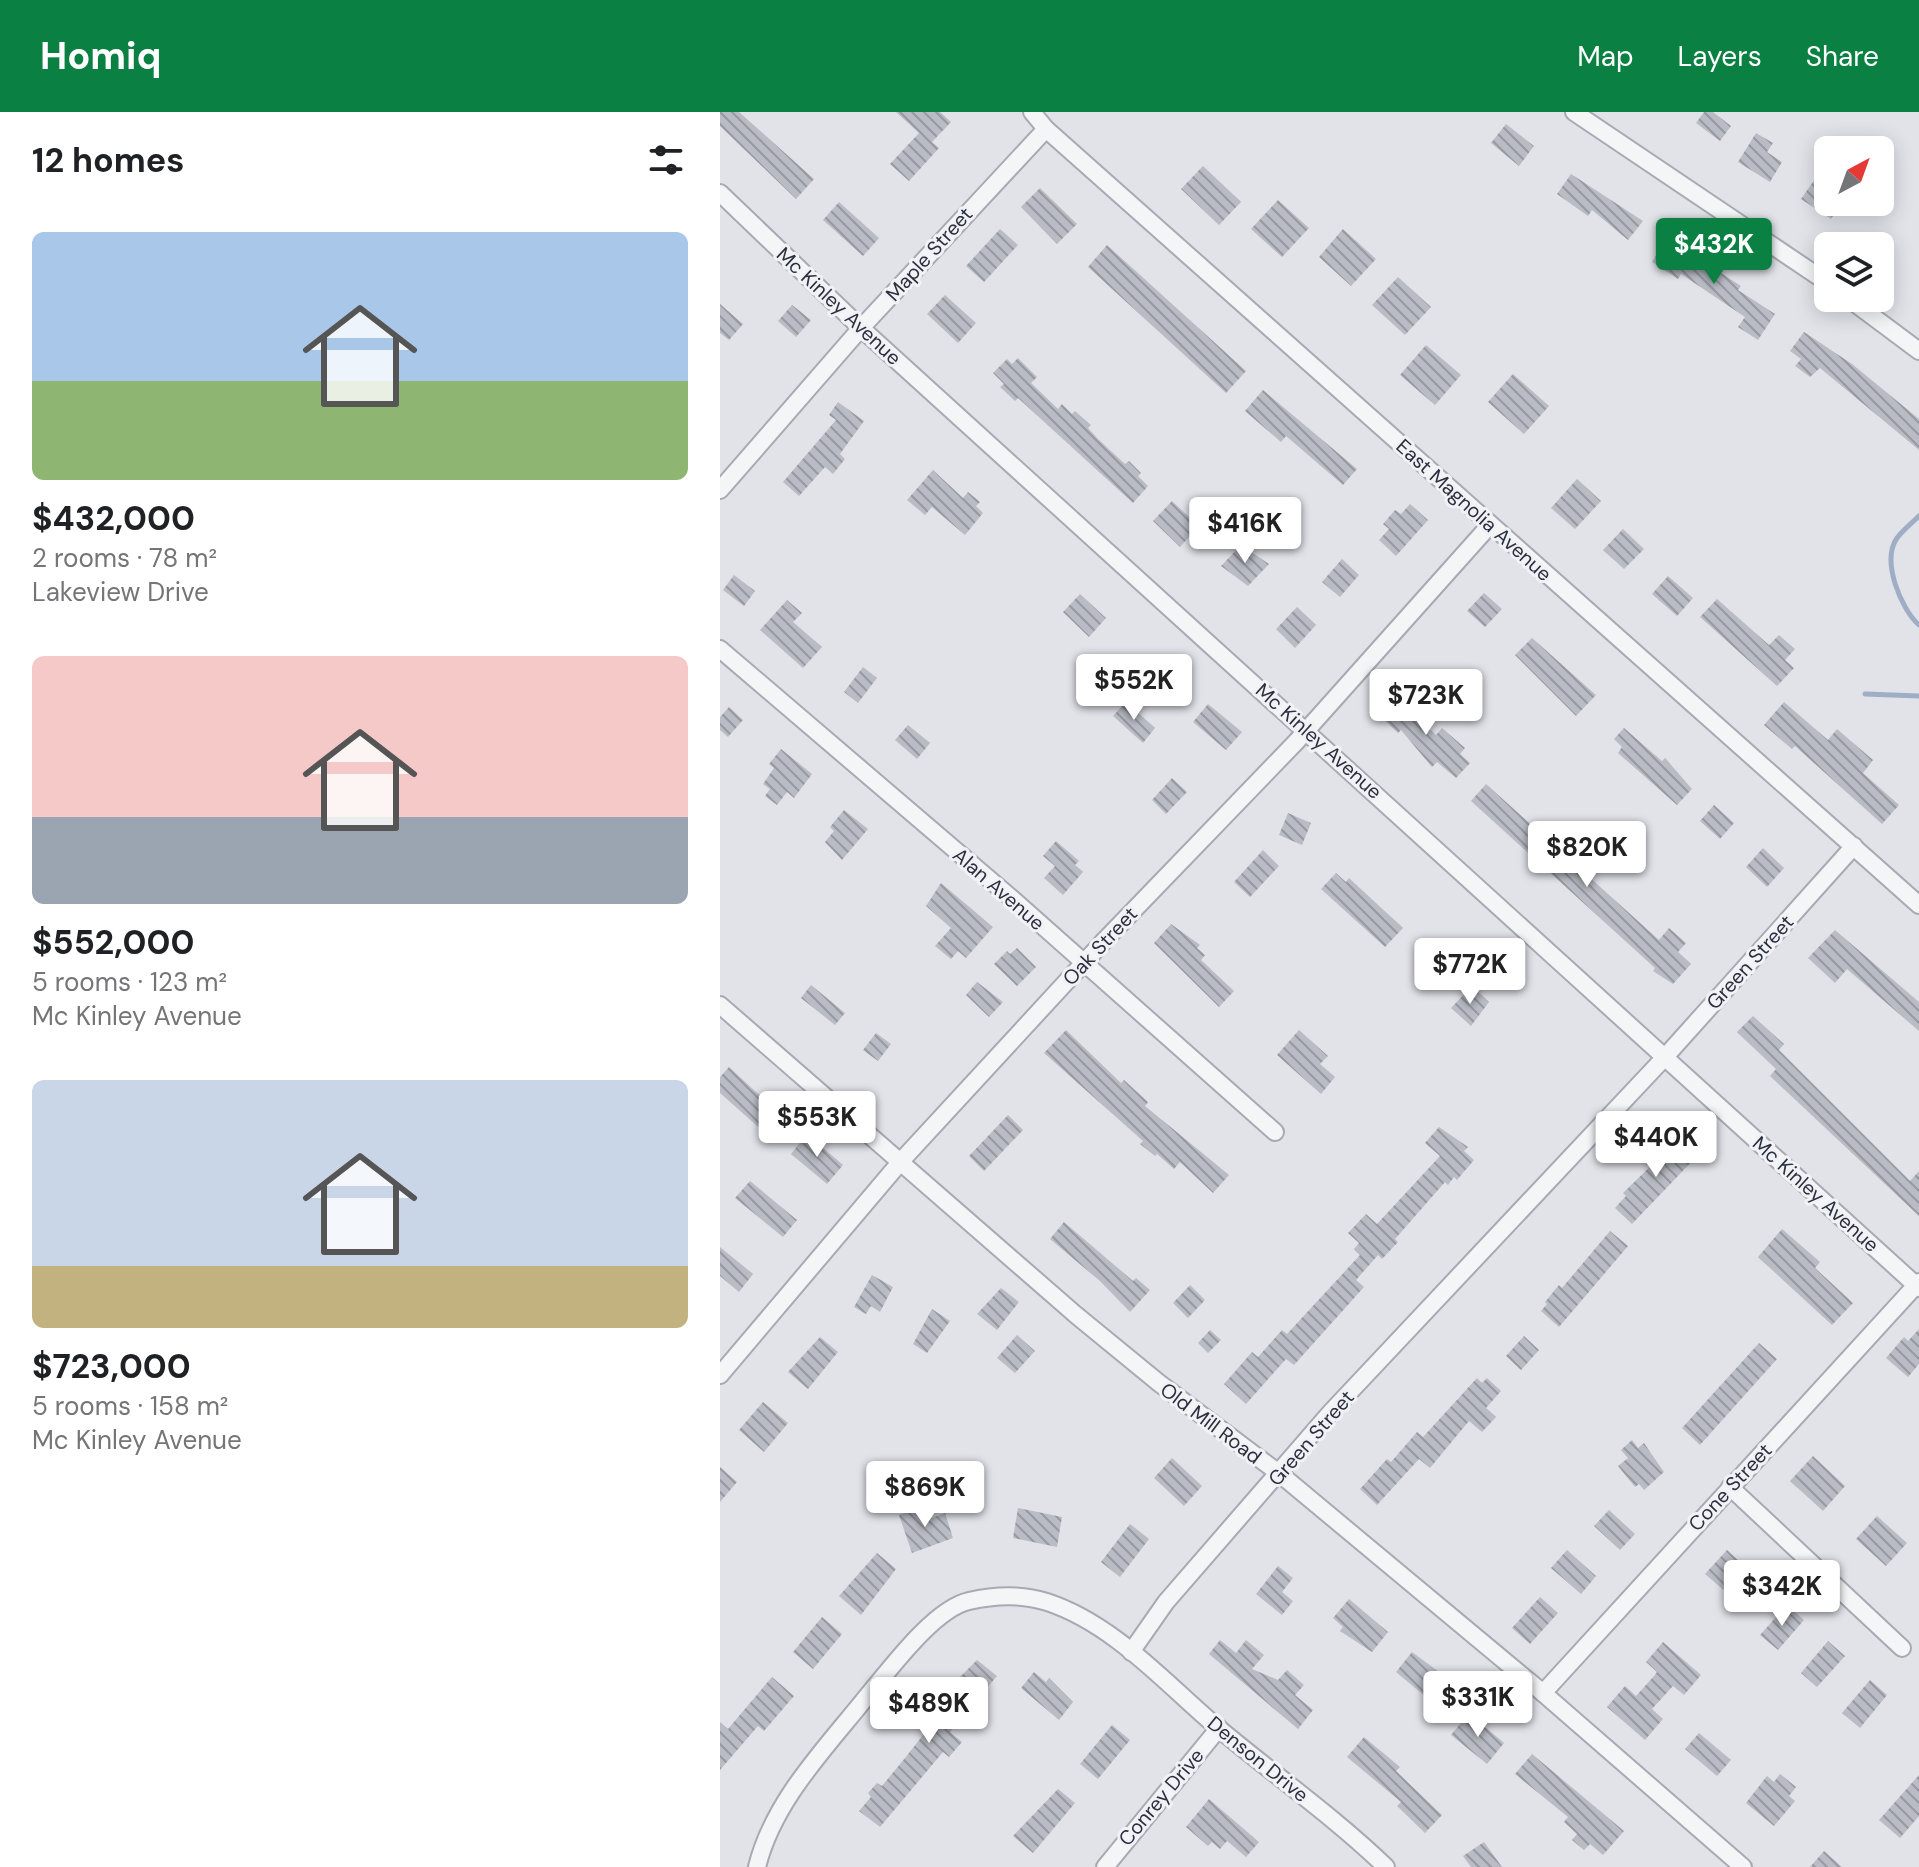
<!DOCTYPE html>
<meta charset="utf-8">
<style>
body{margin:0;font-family:"DM Sans",sans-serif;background:#f6f6f6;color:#202124;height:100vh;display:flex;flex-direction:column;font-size:30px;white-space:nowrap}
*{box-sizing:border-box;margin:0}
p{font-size:26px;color:#757577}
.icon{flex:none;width:44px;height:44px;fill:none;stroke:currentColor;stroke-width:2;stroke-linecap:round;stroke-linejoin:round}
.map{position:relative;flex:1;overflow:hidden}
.panel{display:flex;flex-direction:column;background:#fff;width:720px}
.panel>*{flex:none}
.needle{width:52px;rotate:41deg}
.fabs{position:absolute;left:1094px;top:24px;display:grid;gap:16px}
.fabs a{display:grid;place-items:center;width:80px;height:80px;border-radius:12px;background:#fff;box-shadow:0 4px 20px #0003;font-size:40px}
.price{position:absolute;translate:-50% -68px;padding:0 18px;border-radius:8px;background:#fff;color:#222;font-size:26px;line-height:52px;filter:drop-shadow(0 2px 4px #0008)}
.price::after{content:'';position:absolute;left:50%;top:48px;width:24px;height:18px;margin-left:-12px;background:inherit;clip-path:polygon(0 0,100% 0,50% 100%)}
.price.selected{background:#0b8043;color:#fff}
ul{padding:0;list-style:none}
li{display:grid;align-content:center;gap:16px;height:424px;padding:0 32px}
li span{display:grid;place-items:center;height:248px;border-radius:12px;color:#555}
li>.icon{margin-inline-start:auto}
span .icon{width:144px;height:144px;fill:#fffc;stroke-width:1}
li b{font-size:34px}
h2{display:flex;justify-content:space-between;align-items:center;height:96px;padding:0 32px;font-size:34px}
header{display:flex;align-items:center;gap:48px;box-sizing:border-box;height:112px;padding:0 40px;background:#0b8043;color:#fff}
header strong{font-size:38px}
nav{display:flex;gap:44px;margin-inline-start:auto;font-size:28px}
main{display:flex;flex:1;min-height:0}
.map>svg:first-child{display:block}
</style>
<header>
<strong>Homiq</strong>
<nav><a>Map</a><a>Layers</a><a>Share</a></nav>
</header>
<main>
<section class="panel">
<h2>12 homes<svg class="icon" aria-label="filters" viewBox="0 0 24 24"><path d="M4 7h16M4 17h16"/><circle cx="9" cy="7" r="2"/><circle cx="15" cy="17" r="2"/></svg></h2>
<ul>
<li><span style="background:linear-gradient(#a9c7e8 60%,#8fb573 0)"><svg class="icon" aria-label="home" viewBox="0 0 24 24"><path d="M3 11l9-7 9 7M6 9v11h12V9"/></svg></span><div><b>$432,000</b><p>2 rooms · 78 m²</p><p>Lakeview Drive</p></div></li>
<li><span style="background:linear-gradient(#f6c9c9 65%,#9aa5b1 0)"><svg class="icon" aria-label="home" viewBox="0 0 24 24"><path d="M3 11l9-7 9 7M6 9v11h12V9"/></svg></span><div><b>$552,000</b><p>5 rooms · 123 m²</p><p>Mc Kinley Avenue</p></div></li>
<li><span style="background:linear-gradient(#c9d6e8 75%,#c2b280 0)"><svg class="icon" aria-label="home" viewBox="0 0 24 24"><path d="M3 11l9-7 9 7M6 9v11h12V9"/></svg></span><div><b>$723,000</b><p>5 rooms · 158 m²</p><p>Mc Kinley Avenue</p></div></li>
</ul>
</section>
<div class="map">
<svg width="1199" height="1755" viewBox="0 0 1199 1755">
<defs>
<pattern id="building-back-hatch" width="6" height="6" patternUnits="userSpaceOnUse" patternTransform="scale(2)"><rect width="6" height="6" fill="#b9bcc5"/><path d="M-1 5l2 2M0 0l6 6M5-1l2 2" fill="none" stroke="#9799a1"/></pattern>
</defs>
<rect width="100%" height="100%" fill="#e1e3e9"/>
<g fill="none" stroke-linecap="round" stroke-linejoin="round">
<!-- stream -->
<g stroke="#a0aec5" stroke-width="5">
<path d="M 1199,404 C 1192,411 1183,418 1177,426 C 1161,449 1181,497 1199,513"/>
<path d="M 1145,582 L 1199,584"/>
</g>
</g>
<!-- building -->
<g fill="url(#building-back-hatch)">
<path d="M 0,0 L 19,0 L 94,67 L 76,87 L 0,14 Z"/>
<path d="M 176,0 L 220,0 L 231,10 L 212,30 L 219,36 L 189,69 L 170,52 L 199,21 Z"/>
<path d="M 984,0 L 993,0 L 1011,14 L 1000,29 L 976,11 Z"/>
<path d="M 786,12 L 814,34 L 799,54 L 771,31 Z"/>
<path d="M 1036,21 L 1053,31 L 1047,40 L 1062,50 L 1050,70 L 1018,50 Z"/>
<path d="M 483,54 L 521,90 L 499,113 L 461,77 Z"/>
<path d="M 851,62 L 923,109 L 908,128 L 872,98 L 868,104 L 837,82 Z"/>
<path d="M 1095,67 L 1108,76 L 1108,90 L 1122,90 L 1111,107 L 1081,87 Z"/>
<path d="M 320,76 L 357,112 L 337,132 L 301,95 Z"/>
<path d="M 558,88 L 589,116 L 562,145 L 531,117 Z"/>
<path d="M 119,90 L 159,126 L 143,144 L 103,108 Z"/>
<path d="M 280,117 L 298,133 L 264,170 L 246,154 Z"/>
<path d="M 623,117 L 656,147 L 631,174 L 599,145 Z"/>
<path d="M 947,126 L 1021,174 L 1018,178 L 1055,202 L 1038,228 L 1018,215 L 1025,205 L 961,162 L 958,167 L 932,150 Z"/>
<path d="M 387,133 L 526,259 L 506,281 L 368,155 Z"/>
<path d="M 678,165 L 711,195 L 685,223 L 652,193 Z"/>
<path d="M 225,183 L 256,211 L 238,231 L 207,202 Z"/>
<path d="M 0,192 L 23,212 L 9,228 L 0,221 Z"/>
<path d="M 72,193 L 91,208 L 76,225 L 58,209 Z"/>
<path d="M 1084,220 L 1132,252 L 1199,307 L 1199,338 L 1100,256 L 1090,265 L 1075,254 L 1081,247 L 1070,239 Z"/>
<path d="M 706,233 L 741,263 L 715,293 L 680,263 Z"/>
<path d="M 298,246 L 317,265 L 311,271 L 338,297 L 342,292 L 352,302 L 355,299 L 371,313 L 368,316 L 378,327 L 405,352 L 409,349 L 421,361 L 418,364 L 428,374 L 413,391 L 298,286 L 295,289 L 280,275 L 284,272 L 273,261 L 287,247 L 292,252 Z"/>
<path d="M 793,262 L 829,294 L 804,322 L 768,290 Z"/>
<path d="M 543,278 L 637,357 L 623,373 L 566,324 L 561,330 L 525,299 Z"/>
<path d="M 118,290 L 144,309 L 120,342 L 125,347 L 113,362 L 105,355 L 79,384 L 63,370 L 116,308 L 109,303 Z"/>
<path d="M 213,358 L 243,386 L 248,380 L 260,390 L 256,394 L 263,401 L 245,423 L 212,395 L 205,403 L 187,388 Z"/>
<path d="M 857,367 L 881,389 L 855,417 L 831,396 Z"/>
<path d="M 452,389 L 479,414 L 460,435 L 433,409 Z"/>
<path d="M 690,392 L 708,408 L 676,444 L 659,428 L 669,417 L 663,412 L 675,398 L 681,402 Z"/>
<path d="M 903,417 L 924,437 L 904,457 L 883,438 Z"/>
<path d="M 521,433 L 549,452 L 528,474 L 501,454 Z"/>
<path d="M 622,447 L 639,463 L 620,485 L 602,470 Z"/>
<path d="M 14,463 L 35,479 L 24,494 L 3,478 Z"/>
<path d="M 948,464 L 973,486 L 957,504 L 932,482 Z"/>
<path d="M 764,481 L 782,497 L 765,515 L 747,499 Z"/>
<path d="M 360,482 L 386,506 L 369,525 L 343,500 Z"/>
<path d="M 997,487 L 1049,533 L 1059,523 L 1075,537 L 1065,548 L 1074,556 L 1057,574 L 980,505 Z"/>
<path d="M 67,488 L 82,501 L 73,510 L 102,535 L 83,556 L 40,518 Z"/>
<path d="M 577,495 L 596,513 L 575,536 L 556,517 Z"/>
<path d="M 812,526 L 876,583 L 856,604 L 795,543 Z"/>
<path d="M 143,555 L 157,566 L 138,591 L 124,580 Z"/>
<path d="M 684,583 L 700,598 L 695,603 L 716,623 L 722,616 L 745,636 L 740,642 L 750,651 L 736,666 L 717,650 L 712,655 L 681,618 L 678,621 L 660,604 Z"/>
<path d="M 406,590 L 435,616 L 423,631 L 393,604 Z"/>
<path d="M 1064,590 L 1108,628 L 1117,617 L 1153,648 L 1143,661 L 1179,693 L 1162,712 L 1075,634 L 1072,637 L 1044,613 Z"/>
<path d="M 488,592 L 522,620 L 506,638 L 473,610 Z"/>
<path d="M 9,595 L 23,608 L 8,625 L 0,618 L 0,605 Z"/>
<path d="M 188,613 L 210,631 L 197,647 L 175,628 Z"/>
<path d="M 904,616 L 942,649 L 945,646 L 972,677 L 957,693 L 898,641 L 902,635 L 894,627 Z"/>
<path d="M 61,637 L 92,662 L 74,686 L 67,680 L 57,693 L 45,684 L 50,677 L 43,672 L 54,656 L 49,652 Z"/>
<path d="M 452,666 L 467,680 L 446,702 L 432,688 Z"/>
<path d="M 766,672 L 939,828 L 949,816 L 966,831 L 958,840 L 971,852 L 953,872 L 933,859 L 935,856 L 751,689 Z"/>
<path d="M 994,693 L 1014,711 L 1000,727 L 980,709 Z"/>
<path d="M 124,698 L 148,717 L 122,748 L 105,730 L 114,719 L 110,715 Z"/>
<path d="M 568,701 L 591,711 L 582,733 L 559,723 Z"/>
<path d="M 336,729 L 359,749 L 355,753 L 363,760 L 343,783 L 324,766 L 335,754 L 323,744 Z"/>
<path d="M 1043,736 L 1064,756 L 1047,775 L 1026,755 Z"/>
<path d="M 543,738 L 559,754 L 530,785 L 514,770 Z"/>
<path d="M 616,761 L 626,770 L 629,766 L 683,816 L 665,835 L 601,777 Z"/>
<path d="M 221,771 L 273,815 L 246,846 L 238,839 L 231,847 L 215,834 L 231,816 L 206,794 Z"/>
<path d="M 451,812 L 480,833 L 477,836 L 485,843 L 481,848 L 514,879 L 499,895 L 434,831 Z"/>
<path d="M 1115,818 L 1199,890 L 1199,919 L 1127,857 L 1115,871 L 1088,846 Z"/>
<path d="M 297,836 L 316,855 L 297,874 L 274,852 L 287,839 L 290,842 Z"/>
<path d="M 257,870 L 283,890 L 269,905 L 246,883 Z"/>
<path d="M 91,873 L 125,901 L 115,913 L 81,886 Z"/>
<path d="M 752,874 L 769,890 L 751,914 L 731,896 Z"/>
<path d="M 1033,904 L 1064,932 L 1059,938 L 1190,1069 L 1199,1059 L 1199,1104 L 1050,964 L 1056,957 L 1017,920 Z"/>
<path d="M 346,918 L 401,971 L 404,968 L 428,990 L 425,994 L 509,1063 L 493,1081 L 460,1050 L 454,1057 L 437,1042 L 435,1044 L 420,1032 L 423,1029 L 324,941 Z"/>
<path d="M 579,918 L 608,944 L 600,952 L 615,965 L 601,982 L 557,943 Z"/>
<path d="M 156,921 L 171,932 L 158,949 L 143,938 Z"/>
<path d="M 9,955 L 61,1003 L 45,1021 L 0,981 L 0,965 Z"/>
<path d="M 288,1003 L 303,1018 L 264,1059 L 249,1044 Z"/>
<path d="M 719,1015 L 748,1035 L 744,1039 L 754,1048 L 737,1068 L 734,1065 L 728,1073 L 725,1070 L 675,1127 L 678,1130 L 662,1147 L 658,1143 L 636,1168 L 644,1175 L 574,1253 L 566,1247 L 526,1292 L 504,1272 L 532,1240 L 538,1245 L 562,1218 L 567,1222 L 640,1143 L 634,1137 L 639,1131 L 628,1121 L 646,1102 L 657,1112 L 720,1044 L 705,1031 Z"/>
<path d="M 87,1022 L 123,1053 L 107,1072 L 71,1042 Z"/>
<path d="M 960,1025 L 979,1042 L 912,1112 L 895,1096 L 906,1084 L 903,1081 L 942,1043 L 939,1040 L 950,1028 L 954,1032 Z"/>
<path d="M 30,1069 L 77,1108 L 63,1125 L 15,1086 Z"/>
<path d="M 344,1110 L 413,1169 L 416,1166 L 430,1178 L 410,1200 L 380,1169 L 330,1127 Z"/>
<path d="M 1062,1117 L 1100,1150 L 1095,1156 L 1133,1191 L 1112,1213 L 1038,1145 Z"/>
<path d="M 890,1119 L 908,1134 L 839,1215 L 821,1199 L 827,1192 L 825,1190 L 839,1173 L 842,1176 Z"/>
<path d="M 0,1135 L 33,1162 L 19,1180 L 0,1164 Z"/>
<path d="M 152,1163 L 173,1175 L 160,1200 L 151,1194 L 146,1202 L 134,1195 Z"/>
<path d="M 470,1173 L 485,1188 L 468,1206 L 453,1191 Z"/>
<path d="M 281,1176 L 299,1190 L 277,1218 L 257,1202 Z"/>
<path d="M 212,1197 L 230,1209 L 207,1241 L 193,1232 Z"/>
<path d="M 1199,1217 L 1199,1252 L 1188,1265 L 1166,1246 L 1184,1225 L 1188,1229 Z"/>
<path d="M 490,1218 L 501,1228 L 488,1241 L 478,1231 Z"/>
<path d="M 297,1223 L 315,1239 L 295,1261 L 277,1246 Z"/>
<path d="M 804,1224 L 819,1238 L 801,1258 L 786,1244 Z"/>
<path d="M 100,1225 L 118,1240 L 88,1277 L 68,1260 Z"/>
<path d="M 1039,1231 L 1057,1247 L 980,1333 L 962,1316 Z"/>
<path d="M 757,1266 L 762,1271 L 767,1266 L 781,1279 L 766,1296 L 776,1305 L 762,1320 L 749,1309 L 710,1356 L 699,1347 L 657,1393 L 640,1377 L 667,1347 L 671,1350 L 697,1320 L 703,1325 Z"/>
<path d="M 43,1290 L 68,1311 L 44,1340 L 19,1318 Z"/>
<path d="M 912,1328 L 918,1336 L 924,1331 L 944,1360 L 924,1378 L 919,1372 L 915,1375 L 898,1354 L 908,1346 L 901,1338 Z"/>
<path d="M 1093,1344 L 1125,1374 L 1103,1399 L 1070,1369 Z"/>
<path d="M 452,1346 L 482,1374 L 464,1394 L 434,1366 Z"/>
<path d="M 0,1355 L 17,1370 L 0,1390 Z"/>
<path d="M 204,1394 L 209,1407 L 225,1401 L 233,1426 L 192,1441 L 179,1403 Z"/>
<path d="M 298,1396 L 342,1405 L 337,1435 L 293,1426 Z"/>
<path d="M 889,1398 L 915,1422 L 900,1438 L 874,1414 Z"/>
<path d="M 1157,1404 L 1187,1431 L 1166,1454 L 1136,1427 Z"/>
<path d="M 410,1412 L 429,1427 L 400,1465 L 381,1450 Z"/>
<path d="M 847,1438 L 876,1464 L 861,1482 L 831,1456 Z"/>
<path d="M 1007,1438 L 1029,1458 L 1007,1481 L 985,1462 Z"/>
<path d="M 157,1441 L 176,1457 L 141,1503 L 119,1484 Z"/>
<path d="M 558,1454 L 573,1466 L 562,1480 L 573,1489 L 562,1503 L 536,1482 Z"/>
<path d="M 820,1485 L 838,1501 L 810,1532 L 792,1516 Z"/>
<path d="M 629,1487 L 668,1520 L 652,1540 L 620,1519 L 623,1515 L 613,1506 Z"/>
<path d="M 1067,1493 L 1084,1508 L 1058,1538 L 1040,1523 Z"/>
<path d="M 102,1505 L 122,1522 L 93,1557 L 73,1540 Z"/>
<path d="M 500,1528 L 516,1541 L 526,1528 L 544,1543 L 532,1557 L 558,1568 L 567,1558 L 584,1573 L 575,1583 L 593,1598 L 578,1617 L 489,1542 Z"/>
<path d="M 1108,1529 L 1125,1544 L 1097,1575 L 1081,1561 Z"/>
<path d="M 943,1530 L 981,1563 L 964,1583 L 953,1574 L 932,1597 L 943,1607 L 925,1628 L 887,1595 L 905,1574 L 916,1584 L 934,1564 L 937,1560 L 926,1550 Z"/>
<path d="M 692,1540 L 719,1560 L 717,1562 L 729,1572 L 713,1591 L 676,1560 Z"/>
<path d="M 257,1548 L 277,1564 L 230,1620 L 242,1630 L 229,1645 L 223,1640 L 160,1715 L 139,1699 L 151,1685 L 148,1681 L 157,1671 L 162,1674 L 185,1646 L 229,1590 L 226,1588 L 234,1578 L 230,1575 Z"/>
<path d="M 314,1560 L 326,1570 L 329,1566 L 353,1590 L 339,1608 L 301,1576 Z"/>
<path d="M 52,1565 L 74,1584 L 44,1619 L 38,1614 L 0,1658 L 0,1610 L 8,1617 Z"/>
<path d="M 1150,1568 L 1167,1583 L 1140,1616 L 1122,1601 Z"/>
<path d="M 749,1601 L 784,1631 L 767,1652 L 731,1623 Z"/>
<path d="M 392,1613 L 410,1628 L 378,1667 L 360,1652 Z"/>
<path d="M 979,1621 L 1011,1648 L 997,1664 L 965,1637 Z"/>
<path d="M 644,1625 L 680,1655 L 676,1659 L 722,1703 L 705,1721 L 677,1694 L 681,1690 L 627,1645 Z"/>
<path d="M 812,1642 L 904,1719 L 883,1743 L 870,1732 L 864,1738 L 852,1728 L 857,1722 L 844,1710 L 848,1705 L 795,1662 Z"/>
<path d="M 1060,1662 L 1076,1675 L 1069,1684 L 1075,1689 L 1054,1714 L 1026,1691 L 1047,1664 L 1054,1670 Z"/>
<path d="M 1199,1663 L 1199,1704 L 1180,1726 L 1159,1708 Z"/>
<path d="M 338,1677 L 355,1691 L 313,1741 L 293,1724 Z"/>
<path d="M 489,1687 L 539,1730 L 526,1745 L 507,1729 L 500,1737 L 492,1730 L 488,1734 L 466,1715 Z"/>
<path d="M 764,1730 L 782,1755 L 751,1755 L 743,1744 Z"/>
<path d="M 1104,1739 L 1122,1755 L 1090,1755 Z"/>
</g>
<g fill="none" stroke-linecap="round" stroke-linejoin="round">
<!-- minor casing -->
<g stroke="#a7aab3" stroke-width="20">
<g id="minor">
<path d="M 312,0 L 326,17 L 1199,793"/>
<path d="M 854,0 L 1108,171"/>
<path d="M 0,81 L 141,216 L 1199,1176"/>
<path d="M 1128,186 L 1199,239"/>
<path d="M 0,378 L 141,216 L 326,17"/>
<path d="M 0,537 L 289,784 L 555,1020"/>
<path d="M 0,893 L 356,1203 L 439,1271 L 560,1362 L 823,1581 L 1023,1755"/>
<path d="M 0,1263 L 182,1048 L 383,830 L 576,630 L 770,413"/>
<path d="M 1010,1375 L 1182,1536"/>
<path d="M 411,1540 L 446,1490 L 610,1301 L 945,945 L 1134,734"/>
<path d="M 823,1581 L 1199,1170"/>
<path d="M 37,1755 C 53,1690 103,1639 144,1588 C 168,1560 213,1497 249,1489 C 275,1483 302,1482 327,1490 C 394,1512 445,1571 497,1615 C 553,1662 613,1704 666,1755"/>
<path d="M 385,1755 L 499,1616"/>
</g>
</g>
<!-- minor -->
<use href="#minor" stroke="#f4f5f7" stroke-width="16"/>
</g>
<g text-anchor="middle" stroke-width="6" stroke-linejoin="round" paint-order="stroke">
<!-- street labels -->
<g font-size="20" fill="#2b303f" stroke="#f1f2f6">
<text transform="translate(209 142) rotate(-48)" y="7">Maple Street</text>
<text transform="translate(119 194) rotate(43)" y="7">Mc Kinley Avenue</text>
<text transform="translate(754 398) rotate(42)" y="7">East Magnolia Avenue</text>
<text transform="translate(599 629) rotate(42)" y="7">Mc Kinley Avenue</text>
<text transform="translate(279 777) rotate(41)" y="7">Alan Avenue</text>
<text transform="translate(380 834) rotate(-47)" y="7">Oak Street</text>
<text transform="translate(1030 850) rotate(-48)" y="7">Green Street</text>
<text transform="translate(1096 1082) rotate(42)" y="7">Mc Kinley Avenue</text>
<text transform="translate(491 1311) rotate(37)" y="7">Old Mill Road</text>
<text transform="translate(591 1326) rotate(-49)" y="7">Green Street</text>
<text transform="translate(1010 1375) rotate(-47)" y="7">Cone Street</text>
<text transform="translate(538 1647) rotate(39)" y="7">Denson Drive</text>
<text transform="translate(441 1685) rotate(-50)" y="7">Conrey Drive</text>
</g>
</g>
</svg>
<div class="fabs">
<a><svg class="needle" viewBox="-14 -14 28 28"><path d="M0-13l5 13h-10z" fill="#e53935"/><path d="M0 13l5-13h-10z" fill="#757577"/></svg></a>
<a><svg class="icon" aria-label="layers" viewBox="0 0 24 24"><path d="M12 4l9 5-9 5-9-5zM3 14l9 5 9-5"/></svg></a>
</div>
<b class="price selected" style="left:994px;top:174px">$432K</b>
<b class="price" style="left:525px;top:453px">$416K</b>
<b class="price" style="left:414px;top:610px">$552K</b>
<b class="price" style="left:706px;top:625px">$723K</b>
<b class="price" style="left:867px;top:777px">$820K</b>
<b class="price" style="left:750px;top:894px">$772K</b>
<b class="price" style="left:97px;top:1047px">$553K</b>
<b class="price" style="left:936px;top:1067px">$440K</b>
<b class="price" style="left:205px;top:1417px">$869K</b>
<b class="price" style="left:1062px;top:1516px">$342K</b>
<b class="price" style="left:758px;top:1627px">$331K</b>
<b class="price" style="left:209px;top:1633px">$489K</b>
</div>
</main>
